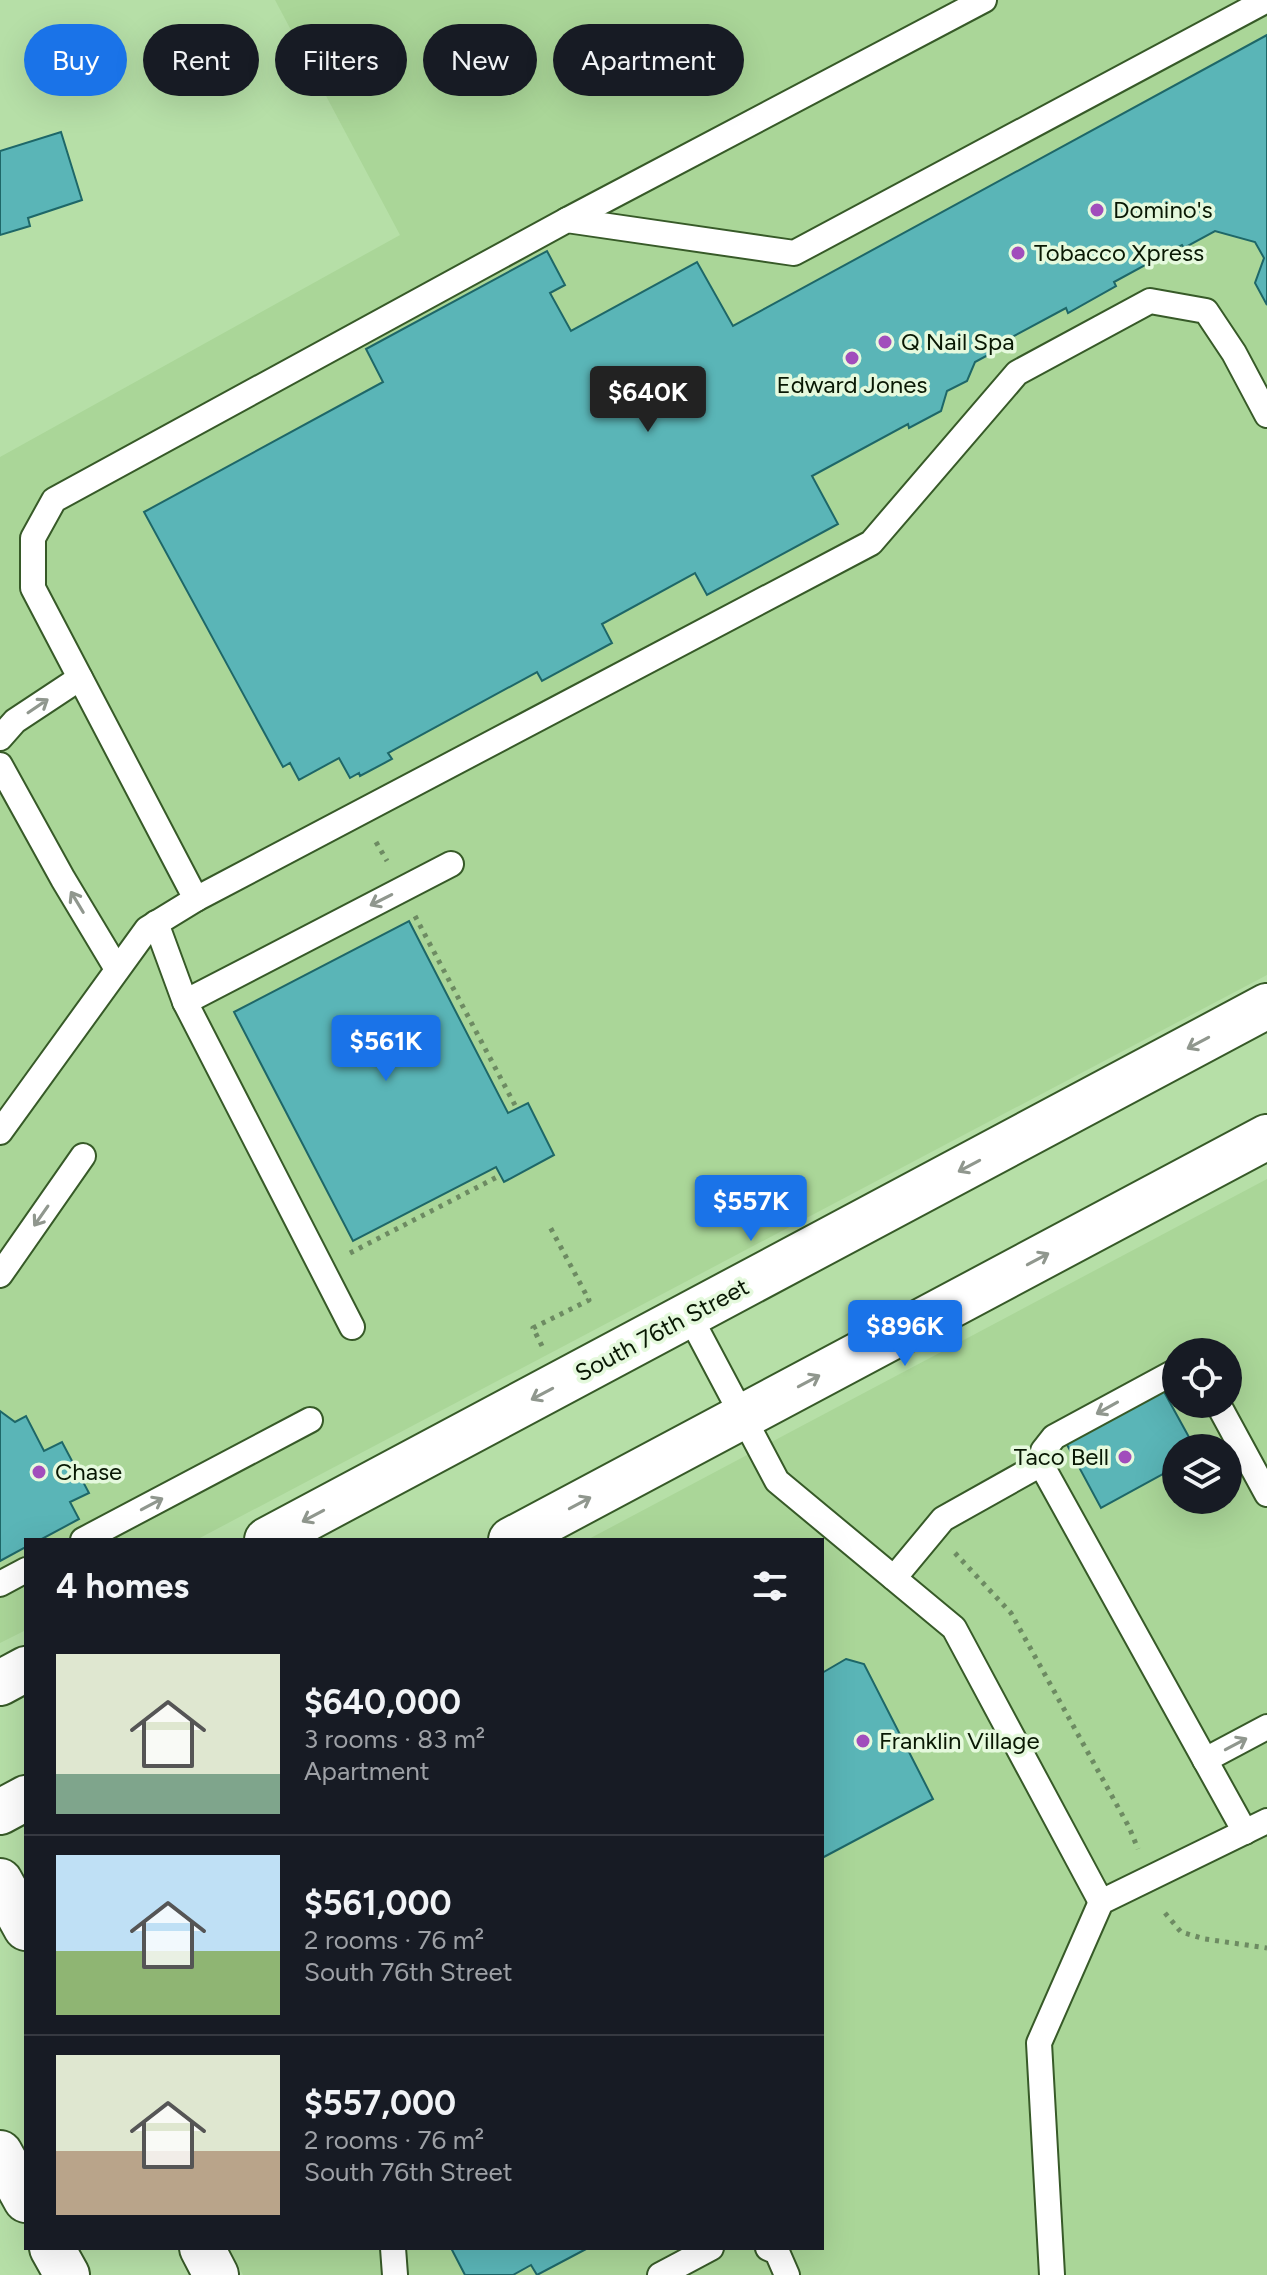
<!DOCTYPE html>
<meta charset="utf-8">
<style>
body{margin:0;font-family:Figtree,sans-serif;background:#242831;color:#f1f3f6;height:100vh;display:flex;flex-direction:column;font-size:30px;white-space:nowrap}
*{box-sizing:border-box;margin:0}
p{font-size:26px;color:#9ea1a6}
.icon{flex:none;width:44px;height:44px;fill:none;stroke:currentColor;stroke-width:2;stroke-linecap:round;stroke-linejoin:round}
.map{position:relative;flex:1;overflow:hidden}
.drawer{position:absolute;left:24px;top:1538px;width:800px;height:712px;display:flex;flex-direction:column;background:#171b24;border-radius:0px;box-shadow:0 8px 32px #0002}
.drawer>*{flex:none}
.banner{position:absolute;left:24px;top:24px;width:800px;height:72px;display:flex;gap:16px}
.fabs{position:absolute;left:1162px;top:1338px;display:grid;gap:16px}
.fabs a{display:grid;place-items:center;width:80px;height:80px;border-radius:50%;background:#171b24;box-shadow:0 8px 32px #0002;font-size:40px}
.price{position:absolute;translate:-50% -68px;padding:0 18px;border-radius:8px;background:#1a73e8;color:#fff;font-size:26px;line-height:52px;filter:drop-shadow(0 2px 4px #0008)}
.price::after{content:'';position:absolute;left:50%;top:48px;width:24px;height:18px;margin-left:-12px;background:inherit;clip-path:polygon(0 0,100% 0,50% 100%)}
.price.current{background:#222;color:#fff}
ul{padding:0;list-style:none}
li{display:flex;align-items:center;gap:24px;height:200px;padding:0 32px}
li+li{border-top:2px solid #363941}
li span{display:grid;place-items:center;flex:none;width:224px;height:160px;border-radius:0px;color:#555}
li>.icon{margin-inline-start:auto}
span .icon{width:96px;height:96px;fill:#fffc;stroke-width:1}
li b{font-size:34px}
h2{display:flex;justify-content:space-between;align-items:center;height:96px;padding:0 32px;font-size:34px}
.chip{padding:0 28px;border-radius:36px;background:#171b24;box-shadow:0 8px 32px #0002;font-size:28px;line-height:72px}
.chip.current{background:#1a73e8;color:#fff}
.map>svg:first-child{display:block}
</style>
<div class="map">
<svg width="1267" height="2275" viewBox="0 0 1267 2275">
<rect width="100%" height="100%" fill="#b6dfa7"/>
<!-- built -->
<g fill="#aad698" fill-rule="evenodd">
<path d="M 275,0 L 1267,0 L 1267,975 L 196,1540 L 26,1540 L 26,1630 L 0,1643 L 0,457 L 400,235 Z"/>
<path d="M 1267,1179 L 1267,2275 L 243,2275 L 228,2248 L 822,2248 L 822,1540 L 587,1540 ZM 1176,1352 L 1228,1352 L 1228,1404 L 1176,1404 ZM 1176,1448 L 1228,1448 L 1228,1500 L 1176,1500 Z"/>
</g>
<!-- building -->
<g fill="#5ab5b7" stroke="#1e6768" stroke-width="2">
<path d="M 1267,35 L 1267,305 L 1255,283 L 1264,258 L 1255,242 L 1215,231 L 1184,248 L 1182,245 L 1114,282 L 1116,286 L 1068,313 L 1066,308 L 999,344 L 1001,348 L 975,362 L 967,381 L 947,391 L 941,411 L 909,428 L 908,424 L 812,476 L 838,524 L 707,595 L 695,573 L 602,624 L 612,643 L 542,681 L 537,672 L 388,753 L 392,759 L 360,776 L 359,773 L 350,778 L 339,758 L 299,780 L 290,763 L 283,767 L 144,512 L 383,382 L 366,349 L 547,251 L 565,285 L 550,293 L 571,331 L 697,262 L 733,326 Z"/>
<path d="M 61,132 L 82,200 L 28,218 L 30,226 L 0,235 L 0,151 Z"/>
<path d="M 409,921 L 508,1113 L 528,1103 L 554,1155 L 504,1182 L 496,1167 L 353,1241 L 234,1012 Z"/>
<path d="M 1163,1390 L 1195,1448 L 1176,1448 L 1176,1467 L 1101,1508 L 1066,1443 Z"/>
<path d="M 0,1411 L 15,1422 L 26,1416 L 44,1451 L 62,1442 L 89,1493 L 70,1502 L 79,1519 L 40,1540 L 26,1540 L 26,1547 L 0,1561 Z"/>
<path d="M 846,1659 L 864,1664 L 933,1799 L 822,1858 L 822,1673 Z"/>
<path d="M 451,2248 L 588,2248 L 537,2275 L 531,2265 L 513,2275 L 465,2275 Z"/>
</g>
<g fill="none" stroke-linecap="round" stroke-linejoin="round">
<!-- service casing -->
<g stroke="#375a28" stroke-width="28">
<g id="service">
<path d="M 567,220 L 984,0"/>
<path d="M 0,738 L 15,721 L 80,678"/>
<path d="M 0,765 L 63,879 L 117,969"/>
<path d="M 196,899 L 871,543 L 1017,373 L 1150,301 L 1206,311 L 1234,353 L 1267,415"/>
<path d="M 156,923 L 185,1002 L 352,1327"/>
<path d="M 185,1002 L 451,864"/>
<path d="M 0,1132 L 147,929 L 196,899 L 33,588 L 33,538 L 54,500 L 567,220 L 794,253 L 1267,0"/>
<path d="M 0,1275 L 83,1156"/>
<path d="M 689,1315 L 777,1481 L 954,1628 L 1101,1902"/>
<path d="M 1218,1404 L 1267,1494"/>
<path d="M 1041,1464 L 1043,1451 L 1054,1437 L 1176,1371"/>
<path d="M 83,1540 L 310,1420"/>
<path d="M 894,1578 L 943,1519 L 1041,1464 L 1245,1832"/>
<path d="M 0,1584 L 26,1570"/>
<path d="M 1205,1760 L 1267,1727"/>
<path d="M 393,2248 L 395,2275"/>
<path d="M 768,2248 L 777,2252 L 787,2275"/>
<path d="M 660,2275 L 711,2248"/>
<path d="M 1052,2275 L 1039,2043 L 1101,1902 L 1267,1821"/>
</g>
</g>
<!-- secondary casing -->
<g stroke="#375a28" stroke-width="48">
<g id="secondary">
<path d="M 267,1540 L 1267,1006"/>
<path d="M 511,1540 L 1267,1137"/>
<path d="M 0,1683 L 26,1669"/>
<path d="M 0,1812 L 26,1798"/>
<path d="M 0,1881 L 26,1928"/>
<path d="M 0,2153 L 26,2200"/>
<path d="M 52,2248 L 67,2275"/>
<path d="M 202,2248 L 216,2275"/>
</g>
</g>
<!-- path -->
<g stroke="#6d8b62" stroke-width="5" stroke-dasharray="4 6" stroke-linecap="butt">
<path d="M 376,842 L 387,861"/>
<path d="M 415,916 L 517,1109"/>
<path d="M 350,1253 L 501,1175"/>
<path d="M 542,1346 L 533,1328 L 589,1300 L 549,1225"/>
<path d="M 955,1553 L 1011,1613 L 1129,1827 L 1138,1849"/>
<path d="M 1165,1913 L 1181,1932 L 1205,1939 L 1267,1948"/>
</g>
<!-- service -->
<use href="#service" stroke="#fff" stroke-width="24"/>
<!-- secondary -->
<use href="#secondary" stroke="#fff" stroke-width="44"/>
</g>
<!-- one-way arrows -->
<defs><path id="oneway-shaft" d="M-6 0H5M1.5-3L5.5 0L1.5 3" fill="none" stroke-width="1.6" stroke-linecap="round" stroke-linejoin="round" transform="scale(2)"/></defs>
<g stroke="#90978e">
<use href="#oneway-shaft" transform="translate(38 706) rotate(-34)"/>
<use href="#oneway-shaft" transform="translate(381 900) rotate(153)"/>
<use href="#oneway-shaft" transform="translate(77 902) rotate(-121)"/>
<use href="#oneway-shaft" transform="translate(1198 1043) rotate(152)"/>
<use href="#oneway-shaft" transform="translate(969 1166) rotate(152)"/>
<use href="#oneway-shaft" transform="translate(41 1216) rotate(125)"/>
<use href="#oneway-shaft" transform="translate(1038 1259) rotate(-28)"/>
<use href="#oneway-shaft" transform="translate(809 1381) rotate(-28)"/>
<use href="#oneway-shaft" transform="translate(542 1394) rotate(152)"/>
<use href="#oneway-shaft" transform="translate(1107 1408) rotate(151)"/>
<use href="#oneway-shaft" transform="translate(580 1503) rotate(-28)"/>
<use href="#oneway-shaft" transform="translate(152 1504) rotate(-28)"/>
<use href="#oneway-shaft" transform="translate(313 1516) rotate(152)"/>
<use href="#oneway-shaft" transform="translate(1236 1744) rotate(-28)"/>
</g>
<!-- markers -->
<g fill="#a14dbc" stroke="#e5f9dd" stroke-width="3">
<circle cx="1097" cy="210" r="8"/>
<circle cx="1018" cy="253" r="8"/>
<circle cx="885" cy="342" r="8"/>
<circle cx="852" cy="358" r="8"/>
<circle cx="1125" cy="1457" r="8"/>
<circle cx="39" cy="1472" r="8"/>
<circle cx="863" cy="1741" r="8"/>
</g>
<g text-anchor="middle" stroke-width="7" stroke-linejoin="round" paint-order="stroke">
<!-- poi labels -->
<g font-size="24" fill="#091804" stroke="#e5f9dd" text-anchor="start">
<text x="1113" y="218">Domino's</text>
<text x="1034" y="261">Tobacco Xpress</text>
<text x="901" y="350">Q Nail Spa</text>
<text x="852" y="393" text-anchor="middle">Edward Jones</text>
<text x="1109" y="1465" text-anchor="end">Taco Bell</text>
<text x="55" y="1480">Chase</text>
<text x="879" y="1749">Franklin Village</text>
</g>
<!-- street labels -->
<g font-size="24" fill="#091804" stroke="#e5f9dd">
<text transform="translate(662 1330) rotate(-28)" y="8">South 76th Street</text>
</g>
</g>
</svg>
<div class="fabs">
<a><svg class="icon" aria-label="locate" viewBox="0 0 24 24"><circle cx="12" cy="12" r="6"/><path d="M12 2v4M12 18v4M2 12h4M18 12h4"/></svg></a>
<a><svg class="icon" aria-label="layers" viewBox="0 0 24 24"><path d="M12 4l9 5-9 5-9-5zM3 14l9 5 9-5"/></svg></a>
</div>
<b class="price current" style="left:648px;top:434px">$640K</b>
<b class="price" style="left:386px;top:1083px">$561K</b>
<b class="price" style="left:751px;top:1243px">$557K</b>
<b class="price" style="left:905px;top:1368px">$896K</b>
<div class="banner">
<a class="chip current">Buy</a>
<a class="chip">Rent</a>
<a class="chip">Filters</a>
<a class="chip">New</a>
<a class="chip">Apartment</a>
</div>
<section class="drawer">
<h2>4 homes<svg class="icon" aria-label="filters" viewBox="0 0 24 24"><path d="M4 7h16M4 17h16"/><circle cx="9" cy="7" r="2"/><circle cx="15" cy="17" r="2"/></svg></h2>
<ul>
<li><span style="background:linear-gradient(#dfe7d0 75%,#7fa58c 0)"><svg class="icon" aria-label="home" viewBox="0 0 24 24"><path d="M3 11l9-7 9 7M6 9v11h12V9"/></svg></span><div><b>$640,000</b><p>3 rooms · 83 m²</p><p>Apartment</p></div></li>
<li><span style="background:linear-gradient(#bfe0f5 60%,#8fb573 0)"><svg class="icon" aria-label="home" viewBox="0 0 24 24"><path d="M3 11l9-7 9 7M6 9v11h12V9"/></svg></span><div><b>$561,000</b><p>2 rooms · 76 m²</p><p>South 76th Street</p></div></li>
<li><span style="background:linear-gradient(#dfe7d0 60%,#b9a48a 0)"><svg class="icon" aria-label="home" viewBox="0 0 24 24"><path d="M3 11l9-7 9 7M6 9v11h12V9"/></svg></span><div><b>$557,000</b><p>2 rooms · 76 m²</p><p>South 76th Street</p></div></li>
</ul>
</section>
</div>
